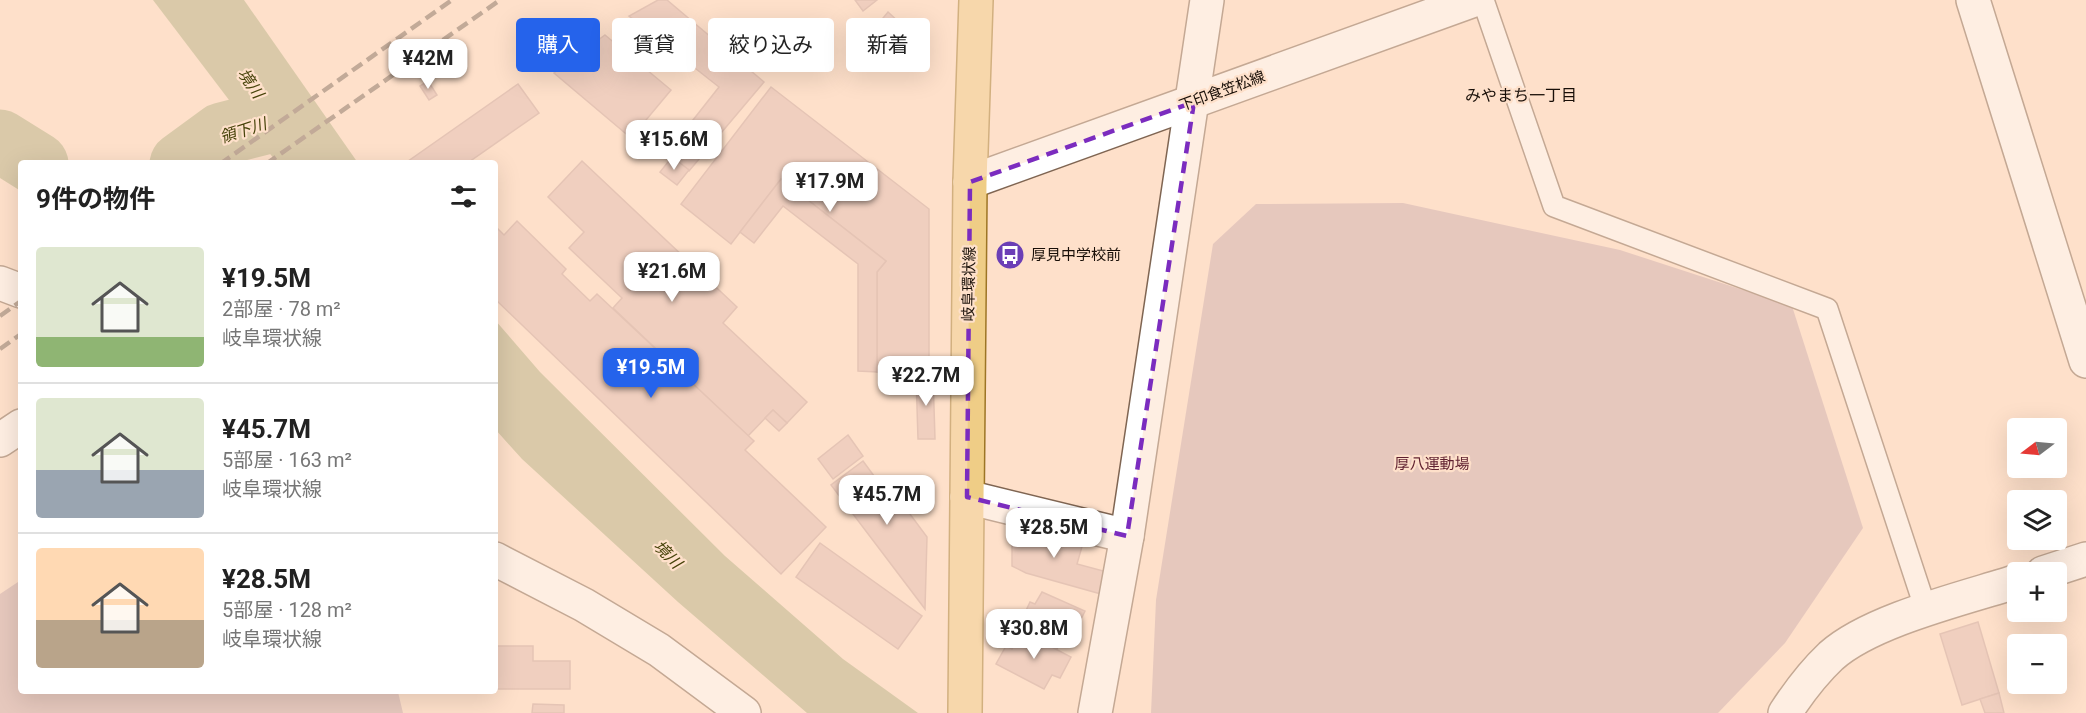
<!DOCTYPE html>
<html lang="ja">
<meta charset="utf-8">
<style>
body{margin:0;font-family:Roboto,"Noto Sans JP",sans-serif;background:#f2f2f2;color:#222;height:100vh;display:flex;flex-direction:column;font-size:22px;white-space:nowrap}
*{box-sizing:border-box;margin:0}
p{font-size:20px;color:#767676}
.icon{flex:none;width:33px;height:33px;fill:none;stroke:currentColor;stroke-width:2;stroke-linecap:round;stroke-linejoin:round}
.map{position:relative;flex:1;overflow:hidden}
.details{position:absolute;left:18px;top:160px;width:480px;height:534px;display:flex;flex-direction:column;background:#fff;border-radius:6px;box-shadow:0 6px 24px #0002}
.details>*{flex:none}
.banner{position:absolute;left:516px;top:18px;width:570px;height:54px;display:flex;gap:12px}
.needle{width:39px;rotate:254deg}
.fabs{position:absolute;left:2007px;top:418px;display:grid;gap:12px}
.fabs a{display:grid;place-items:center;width:60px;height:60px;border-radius:6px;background:#fff;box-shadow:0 6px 24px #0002;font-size:30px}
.price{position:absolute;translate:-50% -51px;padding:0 14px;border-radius:12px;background:#fff;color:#222;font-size:20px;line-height:39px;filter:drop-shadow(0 2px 3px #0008)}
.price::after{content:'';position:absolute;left:50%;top:36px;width:18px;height:14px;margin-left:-9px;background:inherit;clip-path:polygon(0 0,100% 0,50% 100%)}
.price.active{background:#2563eb;color:#fff}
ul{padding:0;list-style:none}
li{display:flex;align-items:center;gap:18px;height:150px;padding:0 18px}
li+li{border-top:2px solid #e0e0e0}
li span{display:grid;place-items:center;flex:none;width:168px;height:120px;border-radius:6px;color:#555}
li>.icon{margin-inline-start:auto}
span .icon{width:72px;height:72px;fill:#fffc;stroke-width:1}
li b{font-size:26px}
h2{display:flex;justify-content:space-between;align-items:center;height:72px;padding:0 18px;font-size:26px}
.chip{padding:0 21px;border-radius:6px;background:#fff;box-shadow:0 6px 24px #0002;font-size:21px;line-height:54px}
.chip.active{background:#2563eb;color:#fff}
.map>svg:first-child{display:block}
</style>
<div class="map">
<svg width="2086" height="713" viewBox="0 0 2086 713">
<rect width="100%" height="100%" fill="#fee0ca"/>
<!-- green -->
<g fill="#cbaaae">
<path d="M 1403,203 L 1620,250 L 1792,306 L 1863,528 L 1785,643 L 1718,713 L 1151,713 L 1156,600 L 1213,244 L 1256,204 Z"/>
<path d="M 21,580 L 21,692 L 398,692 L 403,713 L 0,713 L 0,594 Z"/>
</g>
<!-- water -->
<g fill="#b0ae81">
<path d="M 153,0 L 244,0 L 358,163 L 277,163 Z"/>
<path d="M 495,320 L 540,372 L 725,556 L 843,659 L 918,713 L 807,713 L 678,602 L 522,459 L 495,429 Z"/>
</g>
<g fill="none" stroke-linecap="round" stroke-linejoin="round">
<!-- river -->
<g stroke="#b0ae81" stroke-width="63">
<path d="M 0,141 L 37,164"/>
<path d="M 181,164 L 222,134 L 277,120"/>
</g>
</g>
<!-- building -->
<g fill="#e0bab2" stroke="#c8a39b" stroke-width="1.5">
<path d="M 658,0 L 667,0 L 764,82 L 689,171 L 667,153 L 719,87 L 629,16 Z"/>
<path d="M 855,0 L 877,0 L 863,11 Z"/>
<path d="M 888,12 L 901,24 L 893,34 L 879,23 Z"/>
<path d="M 605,35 L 671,90 L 631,138 L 554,73 Z"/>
<path d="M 428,81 L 437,95 L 429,100 L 420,86 Z"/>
<path d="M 518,84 L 539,113 L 466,164 L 404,164 Z"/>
<path d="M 771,87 L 929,209 L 929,372 L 877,372 L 877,272 L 886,261 L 781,179 L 731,244 L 681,204 Z"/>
<path d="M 672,157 L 689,170 L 677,185 L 660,172 Z"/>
<path d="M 582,161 L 737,307 L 723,323 L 807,402 L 787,423 L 773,410 L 748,436 L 613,308 L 622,298 L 569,248 L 584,232 L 548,197 Z"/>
<path d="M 781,179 L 886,261 L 877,272 L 877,372 L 858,371 L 858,264 L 783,206 L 754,243 L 740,232 Z"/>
<path d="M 517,221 L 566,269 L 562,274 L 590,301 L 597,294 L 754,441 L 745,450 L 826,527 L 781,574 L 495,299 L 495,226 L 504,235 Z"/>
<path d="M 916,375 L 933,375 L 935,439 L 918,439 Z"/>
<path d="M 773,410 L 787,423 L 779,431 L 765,418 Z"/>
<path d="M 848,435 L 863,456 L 833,479 L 818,459 Z"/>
<path d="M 863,461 L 896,506 L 901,502 L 927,537 L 925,609 L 831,485 Z"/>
<path d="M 1018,524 L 1083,543 L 1077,564 L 1107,572 L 1101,594 L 1026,573 L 1012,566 L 1012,543 Z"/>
<path d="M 820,543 L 922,616 L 898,649 L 796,577 Z"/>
<path d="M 1042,592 L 1085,611 L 1070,641 L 1063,638 L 1057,649 L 1017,630 L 1030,602 L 1035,604 Z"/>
<path d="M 1978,622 L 1999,693 L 1962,705 L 1940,634 Z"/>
<path d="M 1021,631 L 1071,657 L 1060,678 L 1052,675 L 1044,689 L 996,664 L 1006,646 L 1012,649 Z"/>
<path d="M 495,646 L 533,646 L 533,661 L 570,661 L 570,689 L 495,689 Z"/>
<path d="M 1999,693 L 2004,713 L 1985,713 L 1980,699 Z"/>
<path d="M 533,704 L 564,705 L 564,713 L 532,713 Z"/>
</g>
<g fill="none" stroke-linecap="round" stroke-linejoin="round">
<!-- service casing -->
<g stroke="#7f6552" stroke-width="24">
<path id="service" d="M 1483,0 L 1554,206 L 1827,309 L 1926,610"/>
</g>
<!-- minor casing -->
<g stroke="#7f6552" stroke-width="36">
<g id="minor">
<path d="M 1973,0 L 2086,361"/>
<path d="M 0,283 L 21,291"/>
<path d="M 0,440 L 21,426"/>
<path d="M 967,497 L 1127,536"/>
<path d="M 495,559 L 584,605 L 659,650 L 744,713"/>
<path d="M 1095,713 L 1127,536 L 1207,0"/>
</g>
</g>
<!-- tertiary casing -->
<g stroke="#7f6552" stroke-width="36">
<g id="tertiary">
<path d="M 2043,573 L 2086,559"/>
<path d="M 1785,713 C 1798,693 1813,673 1831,656 C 1871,620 1965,598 2018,581"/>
</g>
</g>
<!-- secondary casing -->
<g stroke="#7f6552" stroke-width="36">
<path id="secondary" d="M 970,182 L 1474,0"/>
</g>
<!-- primary casing -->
<g stroke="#9d7525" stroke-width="36">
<path id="primary" d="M 965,713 L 970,182 L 976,0"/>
</g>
<!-- service -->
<use href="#service" stroke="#fff" stroke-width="21"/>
<!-- minor -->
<use href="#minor" stroke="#fff" stroke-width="33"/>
<!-- tertiary -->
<use href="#tertiary" stroke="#fff" stroke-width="33"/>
<!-- secondary -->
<use href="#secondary" stroke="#fff" stroke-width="33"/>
<!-- primary -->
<use href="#primary" stroke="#efcd86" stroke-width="33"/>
<!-- rail -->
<g stroke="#7b685b" stroke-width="4.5" stroke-dasharray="12 6" stroke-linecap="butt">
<path d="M 220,164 L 452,0"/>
<path d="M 266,164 L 500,0"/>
<path d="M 0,316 L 21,301"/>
<path d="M 0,349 L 21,334"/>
</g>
</g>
<!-- marked area -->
<path d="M0 0H2086V713H0ZM 1194,102 L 1127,536 L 967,497 L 970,182 Z" fill="#fee0ca" fill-opacity=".55" fill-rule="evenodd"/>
<path fill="none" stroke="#7b2cbf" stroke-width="4.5" stroke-dasharray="12 8" stroke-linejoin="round" d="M 1194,102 L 1127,536 L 967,497 L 970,182 Z"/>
<!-- icons -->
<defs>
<g id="bus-disc" transform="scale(1.5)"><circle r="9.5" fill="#6b3eb6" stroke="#fee0ca"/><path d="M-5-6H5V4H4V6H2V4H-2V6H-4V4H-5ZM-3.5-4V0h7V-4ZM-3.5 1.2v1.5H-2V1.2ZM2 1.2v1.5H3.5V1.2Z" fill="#fff"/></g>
</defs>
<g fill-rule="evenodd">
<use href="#bus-disc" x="1010" y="255"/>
</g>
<g text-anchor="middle" stroke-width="4.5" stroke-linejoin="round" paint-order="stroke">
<!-- street labels -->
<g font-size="15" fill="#190f08" stroke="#fee0ca">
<text transform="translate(1222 91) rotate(-20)" y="5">下印食笠松線</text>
<text transform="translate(969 284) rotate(-89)" y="5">岐阜環状線</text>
</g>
<!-- poi labels -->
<g font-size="15" fill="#190f08" stroke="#fee0ca" text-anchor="start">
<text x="1031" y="260">厚見中学校前</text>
</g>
<!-- park labels -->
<g font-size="15" fill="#5e1f2e" stroke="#fee0ca">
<text x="1432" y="469">厚八運動場</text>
</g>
<!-- water labels -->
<g font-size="16" font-style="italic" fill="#47430a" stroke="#fee0ca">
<text transform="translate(251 83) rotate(55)" y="6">境川</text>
<text transform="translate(243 130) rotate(-18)" y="6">領下川</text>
<text transform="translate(668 554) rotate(45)" y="6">境川</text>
</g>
<!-- neighbourhood labels -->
<g font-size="16" fill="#190f08" stroke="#fee0ca">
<text x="1521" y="101">みやまち一丁目</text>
</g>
</g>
</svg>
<div class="fabs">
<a><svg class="needle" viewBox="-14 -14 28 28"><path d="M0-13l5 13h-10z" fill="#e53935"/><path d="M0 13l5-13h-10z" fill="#767676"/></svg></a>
<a><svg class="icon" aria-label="layers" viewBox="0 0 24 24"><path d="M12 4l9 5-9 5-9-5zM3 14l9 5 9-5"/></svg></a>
<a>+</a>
<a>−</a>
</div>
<b class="price" style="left:428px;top:90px">¥42M</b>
<b class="price" style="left:674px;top:171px">¥15.6M</b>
<b class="price" style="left:830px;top:213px">¥17.9M</b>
<b class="price" style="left:672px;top:303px">¥21.6M</b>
<b class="price active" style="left:651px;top:399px">¥19.5M</b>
<b class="price" style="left:926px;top:407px">¥22.7M</b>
<b class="price" style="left:887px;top:526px">¥45.7M</b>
<b class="price" style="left:1054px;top:559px">¥28.5M</b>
<b class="price" style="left:1034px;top:660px">¥30.8M</b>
<div class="banner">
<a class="chip active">購入</a>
<a class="chip">賃貸</a>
<a class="chip">絞り込み</a>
<a class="chip">新着</a>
</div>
<section class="details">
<h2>9件の物件<svg class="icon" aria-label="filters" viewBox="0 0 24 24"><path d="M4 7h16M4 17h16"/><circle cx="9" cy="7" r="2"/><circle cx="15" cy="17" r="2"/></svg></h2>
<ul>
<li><span style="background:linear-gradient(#dfe7d0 75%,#8fb573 0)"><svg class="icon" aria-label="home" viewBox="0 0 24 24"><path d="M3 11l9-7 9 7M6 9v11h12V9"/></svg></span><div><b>¥19.5M</b><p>2部屋 · 78 m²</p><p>岐阜環状線</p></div></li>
<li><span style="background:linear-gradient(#dfe7d0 60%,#9aa5b1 0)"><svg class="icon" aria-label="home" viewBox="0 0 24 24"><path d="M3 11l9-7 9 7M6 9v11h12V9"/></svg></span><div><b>¥45.7M</b><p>5部屋 · 163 m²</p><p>岐阜環状線</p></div></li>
<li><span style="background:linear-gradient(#ffd9b3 60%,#b9a48a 0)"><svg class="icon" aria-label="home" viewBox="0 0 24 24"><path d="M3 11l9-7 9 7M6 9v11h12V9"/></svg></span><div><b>¥28.5M</b><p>5部屋 · 128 m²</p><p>岐阜環状線</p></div></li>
</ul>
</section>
</div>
